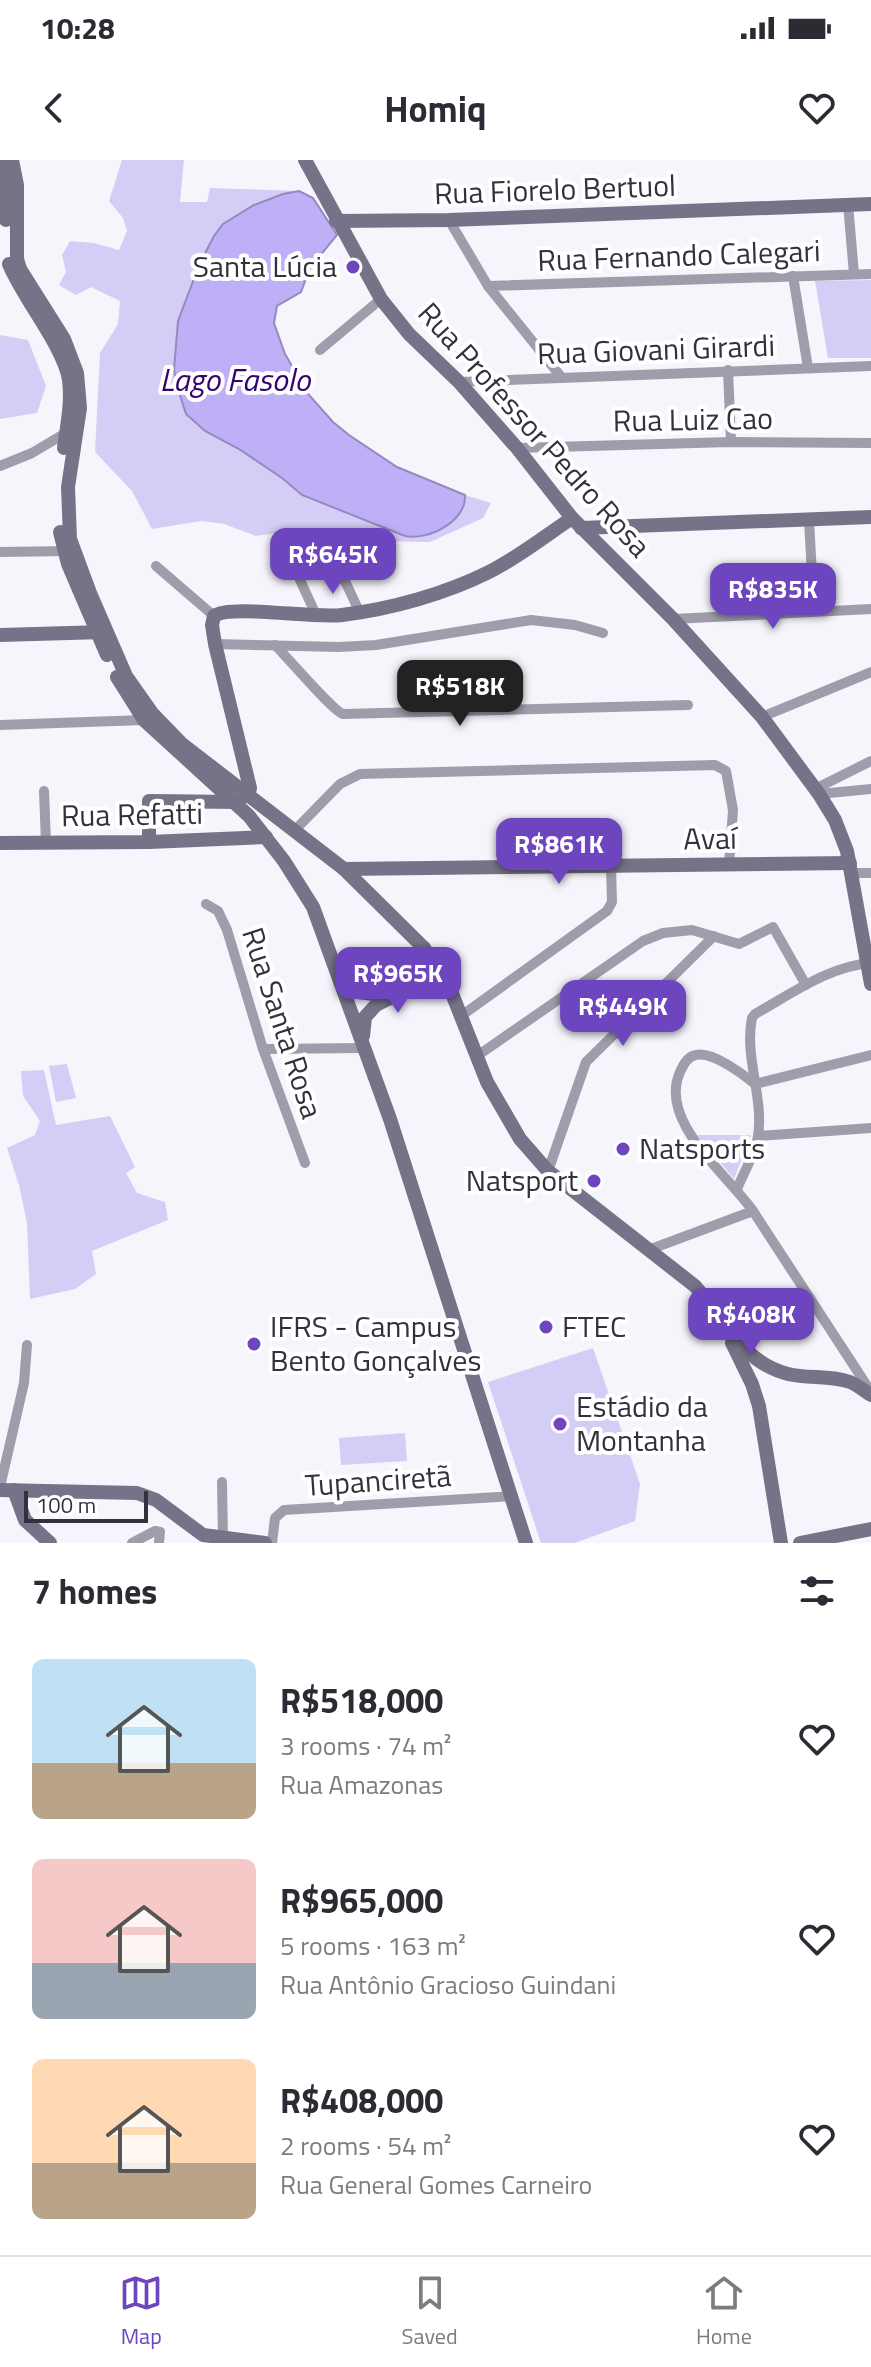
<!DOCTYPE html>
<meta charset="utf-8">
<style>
body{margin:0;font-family:"Titillium Web",sans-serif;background:#f2f2f3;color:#2b2b33;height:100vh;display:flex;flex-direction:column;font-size:30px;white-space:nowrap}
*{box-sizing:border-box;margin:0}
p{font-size:26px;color:#7c7c81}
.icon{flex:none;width:44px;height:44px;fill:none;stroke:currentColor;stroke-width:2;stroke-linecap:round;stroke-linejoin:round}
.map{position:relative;height:1383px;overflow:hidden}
.sheet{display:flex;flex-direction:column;background:#fff;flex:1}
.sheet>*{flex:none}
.scale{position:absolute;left:24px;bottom:20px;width:124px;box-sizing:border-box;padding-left:8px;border:4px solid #34313f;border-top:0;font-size:22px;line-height:28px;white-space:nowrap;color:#34313f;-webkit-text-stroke:6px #fff;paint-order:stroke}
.price{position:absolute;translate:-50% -68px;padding:0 18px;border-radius:16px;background:#6d46bf;color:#fff;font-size:26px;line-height:52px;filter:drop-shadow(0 2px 4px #0008)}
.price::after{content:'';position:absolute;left:50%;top:48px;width:24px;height:18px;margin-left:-12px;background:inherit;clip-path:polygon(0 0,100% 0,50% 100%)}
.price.current{background:#222;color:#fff}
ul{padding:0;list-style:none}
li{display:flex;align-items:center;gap:24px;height:200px;padding:0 32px}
li span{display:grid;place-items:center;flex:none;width:224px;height:160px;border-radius:12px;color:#555}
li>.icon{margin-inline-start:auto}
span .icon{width:96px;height:96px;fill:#fffc;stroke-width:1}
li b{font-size:34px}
h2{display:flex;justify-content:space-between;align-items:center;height:96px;padding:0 32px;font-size:34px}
.status{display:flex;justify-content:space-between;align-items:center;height:56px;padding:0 40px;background:#fff;direction:ltr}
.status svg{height:22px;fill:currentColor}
header{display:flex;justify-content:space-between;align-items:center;height:104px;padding:0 32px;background:#fff;font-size:36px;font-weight:700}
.dock{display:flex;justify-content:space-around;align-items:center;height:112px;border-top:2px solid #e1e1e2;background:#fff;font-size:22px;color:#7c7c81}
.dock a{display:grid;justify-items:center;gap:4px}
.dock .current{color:#6d46bf}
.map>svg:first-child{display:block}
</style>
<div class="status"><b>10:28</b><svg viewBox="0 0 49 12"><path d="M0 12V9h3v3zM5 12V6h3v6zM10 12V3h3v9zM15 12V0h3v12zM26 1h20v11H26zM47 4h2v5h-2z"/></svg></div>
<header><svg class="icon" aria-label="back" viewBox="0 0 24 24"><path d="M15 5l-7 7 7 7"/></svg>Homiq<svg class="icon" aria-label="heart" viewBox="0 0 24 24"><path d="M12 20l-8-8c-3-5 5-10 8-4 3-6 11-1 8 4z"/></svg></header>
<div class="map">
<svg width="871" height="1383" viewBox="0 0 871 1383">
<rect width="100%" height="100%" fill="#f6f5fc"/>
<!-- green -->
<g fill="#d4cdf6">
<path d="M 122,0 L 184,0 L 180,42 L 207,42 L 210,28 L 299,31 L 283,34 L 254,45 L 223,64 L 214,76 L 200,103 L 178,161 L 174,210 L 205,271 L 239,289 L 282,318 L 302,335 L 392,370 L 446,366 L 463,349 L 465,335 L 491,343 L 483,358 L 430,382 L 371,381 L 297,370 L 256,376 L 224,364 L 201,361 L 152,369 L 132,331 L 95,292 L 100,193 L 118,164 L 120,141 L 91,127 L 76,135 L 59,125 L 66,112 L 62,95 L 70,81 L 94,83 L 119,90 L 127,71 L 123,58 L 109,41 Z"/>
<path d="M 871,120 L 871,198 L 828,198 L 815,121 Z"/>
<path d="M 0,175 L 28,180 L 46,226 L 37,253 L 0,259 Z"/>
<path d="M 67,904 L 76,938 L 56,942 L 49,906 Z"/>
<path d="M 44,910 L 56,965 L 110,956 L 135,1007 L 126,1013 L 137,1033 L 165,1042 L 168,1060 L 92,1091 L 96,1114 L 75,1129 L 30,1139 L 27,1063 L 19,1025 L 7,988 L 35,975 L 40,961 L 23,936 L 21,911 Z"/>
<path d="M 697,975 L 751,975 L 734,1019 Z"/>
<path d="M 593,1188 L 640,1324 L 635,1361 L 575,1383 L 541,1383 L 488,1222 Z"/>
<path d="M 405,1273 L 407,1301 L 341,1305 L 339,1278 Z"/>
</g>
<!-- water -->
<path fill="#bfaff7" stroke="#9589c0" stroke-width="2" d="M 299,31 L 313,38 L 337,75 L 310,108 L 301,132 L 277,146 L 274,163 L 285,194 L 309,235 L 333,262 L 349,275 L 397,307 L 465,335 C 467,361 428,381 405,376 L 302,335 L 282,318 L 239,289 L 205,271 L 186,254 L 177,226 L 174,210 L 178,161 L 200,103 L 214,76 L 223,64 L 254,45 L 283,34 Z"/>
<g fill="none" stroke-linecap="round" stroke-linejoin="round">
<!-- street -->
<g stroke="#9f9dac" stroke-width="10">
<path d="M 848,44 L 854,114"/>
<path d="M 449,60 L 488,126 L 562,218"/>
<path d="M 793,116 L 808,208"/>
<path d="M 488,126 L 871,114"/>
<path d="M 320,190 L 381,139"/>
<path d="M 728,210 L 731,282"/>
<path d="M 459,222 L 871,206"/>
<path d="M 517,288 L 731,282 L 871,283"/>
<path d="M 0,306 L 32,293 L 69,271"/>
<path d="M 809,360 L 814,451"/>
<path d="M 0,392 L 70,391"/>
<path d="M 289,396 L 317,457"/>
<path d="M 337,404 L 360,453"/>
<path d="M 156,406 L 214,456"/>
<path d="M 673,459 L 871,449"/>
<path d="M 215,484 L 339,487 L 376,485 L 531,460 L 575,465 L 603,473"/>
<path d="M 275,485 C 287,497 333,551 343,554 L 688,545"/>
<path d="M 762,557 L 871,512"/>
<path d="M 0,565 L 144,560"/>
<path d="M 815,629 L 871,601"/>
<path d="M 44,631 L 46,683"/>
<path d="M 819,634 L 871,629"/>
<path d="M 294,671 L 340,624 L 360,614 L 715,605 L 726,611 L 733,650 L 729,705"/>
<path d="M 852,713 L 871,713"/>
<path d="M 206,744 L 218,751 L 227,770 L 263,889 L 305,1003"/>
<path d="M 461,856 L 607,751 L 612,742 L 611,707"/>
<path d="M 263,889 L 364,888"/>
<path d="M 477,896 L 643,781 L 663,773 L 692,770 L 739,784 L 773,767 L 806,825"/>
<path d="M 755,924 C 743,914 712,891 696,895 C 688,896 683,905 680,912 C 658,961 726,1013 753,1051 L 871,1232"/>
<path d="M 755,924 L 871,895"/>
<path d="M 758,976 L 871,968"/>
<path d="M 548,1011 L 586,902 L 714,776"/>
<path d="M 737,1029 C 744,1012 755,994 758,976 C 764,937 744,897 752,858 L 755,854 C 791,834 829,806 871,803"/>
<path d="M 651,1089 L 753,1051"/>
<path d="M 222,1322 L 223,1379"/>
<path d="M 0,1327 L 24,1223 L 27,1185"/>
<path d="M 132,1383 L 155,1371 L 160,1372 L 159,1383"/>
<path d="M 272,1383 L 275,1358 L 284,1350 L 513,1336"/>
</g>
<!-- secondary -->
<g stroke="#767388" stroke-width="14">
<path d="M 1,0 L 6,16 L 6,60"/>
<path d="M 12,0 L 17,25 L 17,99 L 20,109 L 64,179 L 77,213 L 80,248 L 68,327 L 70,379 L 90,433 L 126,516 L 152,553 L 182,584 L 344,709 L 424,788 L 449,826 L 487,922 L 520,979 L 548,1011 L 695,1126 C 724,1159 741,1202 788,1214 C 808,1219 830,1215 850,1222 C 858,1225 864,1231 871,1235"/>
<path d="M 305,0 L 381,139 L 409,174 L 459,222 L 517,288 L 572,358 L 673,459 L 762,557 L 819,634 L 835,660 L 847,691 L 871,824"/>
<path d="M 336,61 L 449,60 L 871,44"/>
<path d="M 9,104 C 24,140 64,187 69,220 C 72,242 67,266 64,288"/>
<path d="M 581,368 L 871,357"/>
<path d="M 60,372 L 68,404 L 107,495"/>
<path d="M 0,475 L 104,472"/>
<path d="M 117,517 L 144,560 L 249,656 L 284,701 L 313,747 L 390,959 L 526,1383"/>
<path d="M 243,637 L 249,632 L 250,628 L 215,484 L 212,465 L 214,456 C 231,444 314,459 342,455 C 391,449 445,434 489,412 C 519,397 545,376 572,358"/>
<path d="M 149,682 L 149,641 L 237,642"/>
<path d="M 0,683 L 149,682 L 266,677"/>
<path d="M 344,709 L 850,703"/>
<path d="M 343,812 L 358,832 L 374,834 L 418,810 L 424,801 L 424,788"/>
<path d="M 363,876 L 365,857 L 376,845 L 424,821 L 436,821 L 449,826"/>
<path d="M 732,1183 L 752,1224 L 759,1246 L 781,1383"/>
<path d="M 0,1330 L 137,1333 L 156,1340 L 203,1375 L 265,1383"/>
<path d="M 14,1330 L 25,1360 L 50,1383"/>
<path d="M 800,1383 L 871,1369"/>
</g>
</g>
<!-- markers -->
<g fill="#6d46bf" stroke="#fff" stroke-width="3">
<circle cx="353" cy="107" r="8"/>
<circle cx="623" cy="989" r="8"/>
<circle cx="594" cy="1021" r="8"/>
<circle cx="546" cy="1167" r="8"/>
<circle cx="254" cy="1184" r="8"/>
<circle cx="560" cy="1264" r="8"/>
</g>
<g text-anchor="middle" stroke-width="8" stroke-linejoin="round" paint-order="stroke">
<!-- street labels -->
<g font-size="30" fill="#34313f" stroke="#fff">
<text transform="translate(555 30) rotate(-2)" y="10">Rua Fiorelo Bertuol</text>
<text transform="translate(679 96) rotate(-2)" y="10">Rua Fernando Calegari</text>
<text transform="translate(656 190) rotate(-2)" y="10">Rua Giovani Girardi</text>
<text transform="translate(693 260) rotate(-1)" y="10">Rua Luiz Cao</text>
<text transform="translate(534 270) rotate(48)" y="10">Rua Professor Pedro Rosa</text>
<text transform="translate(132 655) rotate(-1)" y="10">Rua Refatti</text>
<text transform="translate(710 679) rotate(-1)" y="10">Avaí</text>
<text transform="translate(282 863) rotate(72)" y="10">Rua Santa Rosa</text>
<text transform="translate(378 1321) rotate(-4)" y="10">Tupanciretã</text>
</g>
<!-- poi labels -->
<g font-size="30" fill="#34313f" stroke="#fff" text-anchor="start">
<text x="337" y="117" text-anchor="end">Santa Lúcia</text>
<text x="639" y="999">Natsports</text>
<text x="578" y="1031" text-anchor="end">Natsport</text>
<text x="270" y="1177">IFRS - Campus<tspan x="270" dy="34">Bento Gonçalves</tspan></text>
<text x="562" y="1177">FTEC</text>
<text x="576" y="1257">Estádio da<tspan x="576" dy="34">Montanha</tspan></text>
</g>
<!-- water labels -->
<g font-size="32" font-style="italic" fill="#34036f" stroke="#fff">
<text x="235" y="231">Lago Fasolo</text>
</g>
</g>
</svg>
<div class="scale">100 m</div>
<b class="price" style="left:333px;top:436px">R$645K</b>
<b class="price" style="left:773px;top:471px">R$835K</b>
<b class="price current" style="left:460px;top:568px">R$518K</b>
<b class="price" style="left:559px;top:726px">R$861K</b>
<b class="price" style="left:398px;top:855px">R$965K</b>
<b class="price" style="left:623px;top:888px">R$449K</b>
<b class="price" style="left:751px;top:1196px">R$408K</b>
</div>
<section class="sheet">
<h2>7 homes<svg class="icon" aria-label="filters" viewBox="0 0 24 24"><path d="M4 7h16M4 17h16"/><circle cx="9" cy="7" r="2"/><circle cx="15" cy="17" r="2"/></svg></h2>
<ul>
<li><span style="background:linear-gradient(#bfe0f5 65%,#b9a48a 0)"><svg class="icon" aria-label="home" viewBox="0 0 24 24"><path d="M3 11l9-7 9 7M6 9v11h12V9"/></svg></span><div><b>R$518,000</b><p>3 rooms · 74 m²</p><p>Rua Amazonas</p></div><svg class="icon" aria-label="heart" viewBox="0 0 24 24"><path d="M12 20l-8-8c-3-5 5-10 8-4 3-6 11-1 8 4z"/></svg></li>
<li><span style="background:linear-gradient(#f6c9c9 65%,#9aa5b1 0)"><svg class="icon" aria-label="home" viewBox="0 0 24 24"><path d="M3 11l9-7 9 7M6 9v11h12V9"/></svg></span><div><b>R$965,000</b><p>5 rooms · 163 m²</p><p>Rua Antônio Gracioso Guindani</p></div><svg class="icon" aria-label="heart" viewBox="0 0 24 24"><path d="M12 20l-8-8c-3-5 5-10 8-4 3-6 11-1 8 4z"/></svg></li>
<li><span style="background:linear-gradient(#ffd9b3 65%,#b9a48a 0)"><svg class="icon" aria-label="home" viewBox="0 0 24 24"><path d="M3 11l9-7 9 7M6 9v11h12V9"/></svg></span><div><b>R$408,000</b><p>2 rooms · 54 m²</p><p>Rua General Gomes Carneiro</p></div><svg class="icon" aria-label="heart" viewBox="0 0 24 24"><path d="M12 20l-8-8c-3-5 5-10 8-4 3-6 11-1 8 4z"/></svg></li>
</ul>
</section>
<nav class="dock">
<a class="current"><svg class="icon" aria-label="map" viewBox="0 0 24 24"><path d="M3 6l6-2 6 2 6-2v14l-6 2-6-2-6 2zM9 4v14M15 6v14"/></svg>Map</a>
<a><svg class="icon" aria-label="saved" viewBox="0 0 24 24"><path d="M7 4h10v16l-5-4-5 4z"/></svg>Saved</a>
<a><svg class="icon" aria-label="home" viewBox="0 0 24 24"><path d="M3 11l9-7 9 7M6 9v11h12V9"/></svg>Home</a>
</nav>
